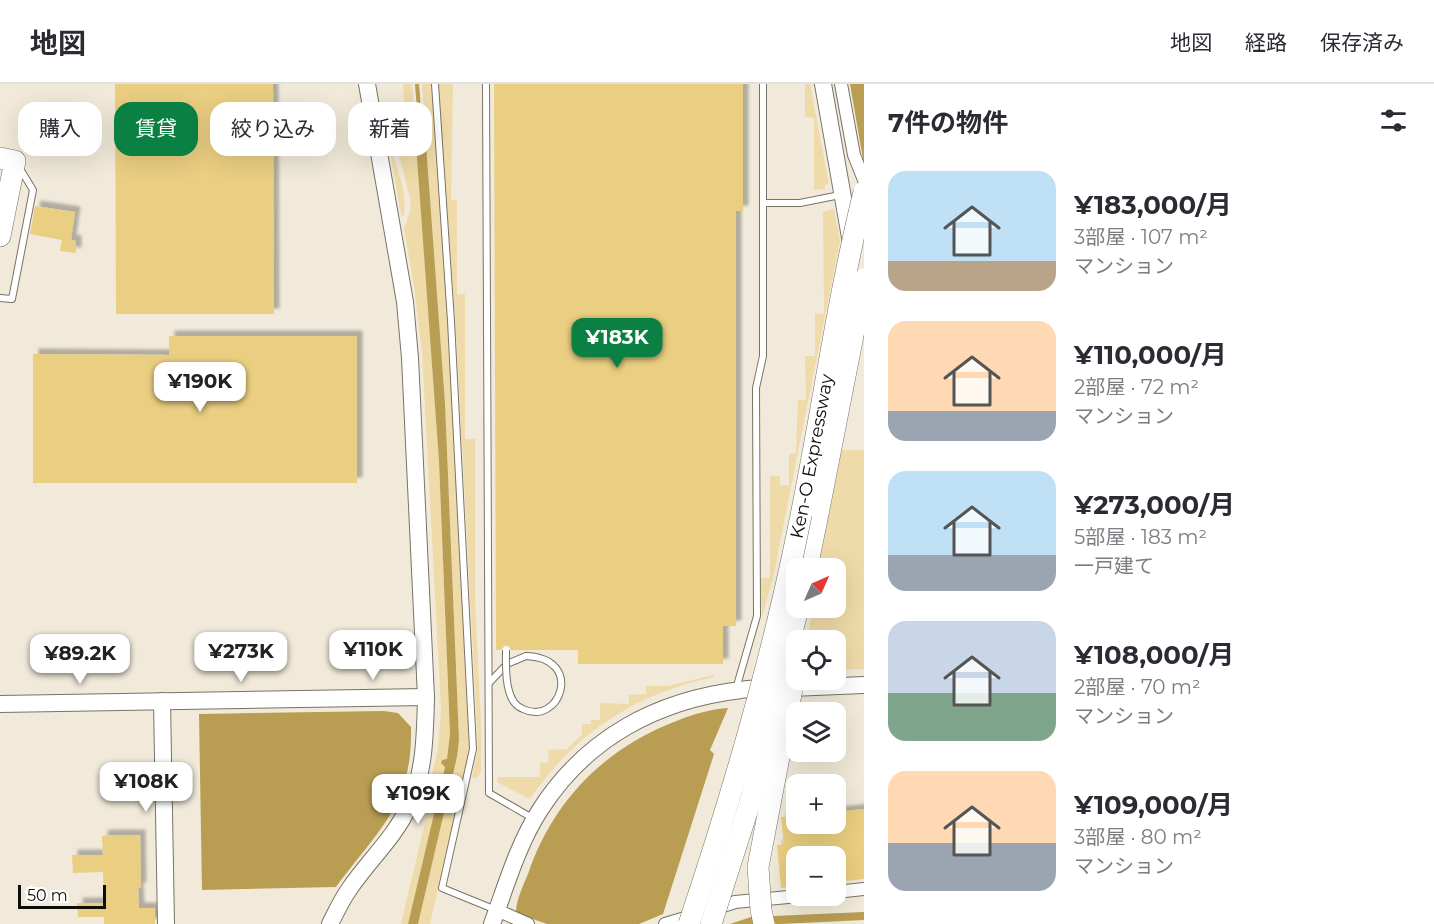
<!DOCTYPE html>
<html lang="ja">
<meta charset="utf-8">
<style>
body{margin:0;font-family:Montserrat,"Noto Sans JP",sans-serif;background:#f7f7f7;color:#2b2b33;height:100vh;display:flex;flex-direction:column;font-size:22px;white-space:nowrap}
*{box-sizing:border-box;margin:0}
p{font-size:20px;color:#7c7c81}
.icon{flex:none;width:33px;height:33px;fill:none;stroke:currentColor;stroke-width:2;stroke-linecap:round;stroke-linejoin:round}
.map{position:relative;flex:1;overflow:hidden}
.drawer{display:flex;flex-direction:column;background:#fff;width:570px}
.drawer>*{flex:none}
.guide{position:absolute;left:18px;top:18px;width:570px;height:54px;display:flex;gap:12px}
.needle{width:39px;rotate:45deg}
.controls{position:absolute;left:786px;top:474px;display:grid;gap:12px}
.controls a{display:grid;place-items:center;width:60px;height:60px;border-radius:12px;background:#fff;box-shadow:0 6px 24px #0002;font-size:30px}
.scale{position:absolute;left:18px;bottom:15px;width:88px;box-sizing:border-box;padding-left:6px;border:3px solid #0f0d08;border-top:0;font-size:16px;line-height:21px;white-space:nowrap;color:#0f0d08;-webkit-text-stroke:4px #fff;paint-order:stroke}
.price{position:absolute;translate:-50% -51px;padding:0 14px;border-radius:12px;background:#fff;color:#222;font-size:20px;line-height:39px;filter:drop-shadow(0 2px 3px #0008)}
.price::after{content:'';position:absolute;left:50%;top:36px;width:18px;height:14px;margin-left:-9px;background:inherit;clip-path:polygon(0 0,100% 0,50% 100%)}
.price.active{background:#0b8043;color:#fff}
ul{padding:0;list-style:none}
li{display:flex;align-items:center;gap:18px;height:150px;padding:0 24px}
li span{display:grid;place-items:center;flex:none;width:168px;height:120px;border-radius:18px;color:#555}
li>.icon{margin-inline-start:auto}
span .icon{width:72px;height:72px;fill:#fffc;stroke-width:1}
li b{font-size:26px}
h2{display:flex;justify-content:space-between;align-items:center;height:72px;padding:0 24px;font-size:26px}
.tag{padding:0 21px;border-radius:18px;background:#fff;box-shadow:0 6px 24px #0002;font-size:21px;line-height:54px}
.tag.active{background:#0b8043;color:#fff}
header{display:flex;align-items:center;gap:36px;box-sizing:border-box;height:84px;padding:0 30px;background:#fff;border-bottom:2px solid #e1e1e2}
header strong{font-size:28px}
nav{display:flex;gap:33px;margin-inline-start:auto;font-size:21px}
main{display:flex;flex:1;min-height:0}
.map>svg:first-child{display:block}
</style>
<header>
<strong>地図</strong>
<nav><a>地図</a><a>経路</a><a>保存済み</a></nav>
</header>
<main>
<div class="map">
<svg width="864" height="840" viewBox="0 0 864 840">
<defs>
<filter id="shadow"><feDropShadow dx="5.5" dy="-5.5" stdDeviation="1.5" flood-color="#0004"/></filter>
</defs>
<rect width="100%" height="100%" fill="#f1eada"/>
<!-- green -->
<g fill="#efdba9">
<path d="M 403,0 L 412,0 L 439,377 L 450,650 L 447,675 L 442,676 L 441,679 L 445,682 L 408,840 L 401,840 L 431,713 L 427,711 L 438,665 L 441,624 L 422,268 L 414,202 L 404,144 L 411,125 L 410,114 L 394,52 L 396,23 L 398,20 L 404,20 Z"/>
<path d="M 422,0 L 431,0 L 449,250 L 469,666 L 430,840 L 418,840 L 457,673 L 459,656 L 445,319 Z"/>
<path d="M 438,0 L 453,0 L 451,116 L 457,116 L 457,210 L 465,210 L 465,355 L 475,355 L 475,514 L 481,640 L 481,688 L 477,694 L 472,693 L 478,664 L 456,246 Z"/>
<path d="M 805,0 L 810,0 L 829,100 L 825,101 L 825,105 L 814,106 L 814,34 L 805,33 Z"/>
<path d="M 382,21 L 389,21 L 392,24 C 391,38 389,52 392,67 C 398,90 407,107 404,132 L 401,131 Z"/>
<path d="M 834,125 L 840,157 L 774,489 L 762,533 L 760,494 L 770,494 L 770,392 L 780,392 L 780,401 L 789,401 L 789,370 L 796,369 L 798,316 L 806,316 L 805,272 L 815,272 L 815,230 L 824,230 L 823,128 Z"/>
<path d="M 841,366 L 864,366 L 864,585 L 836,586 L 836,556 L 807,556 L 813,524 L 836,524 L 836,484 L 819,484 Z"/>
<path d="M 713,591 L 715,593 C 636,609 575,649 530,715 L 497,698 L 498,693 L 540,693 L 540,679 L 549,678 L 548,666 L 567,665 L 582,650 L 582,640 L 591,640 L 591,636 L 600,636 L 600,619 L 629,620 L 629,611 L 646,610 L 646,602 L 668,602 Z"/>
</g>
<!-- water -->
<g fill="#b99d52">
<path d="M 850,0 L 864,0 L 864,81 Z"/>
<path d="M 425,46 L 445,319 L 459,656 L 457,673 L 418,840 L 408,840 L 445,683 L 441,679 L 442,676 L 447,675 L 450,650 L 439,377 L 415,47 Z"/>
<path d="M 728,624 L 710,666 L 714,670 L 663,830 L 639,840 L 547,840 L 516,829 C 516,816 523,802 528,790 C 553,716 606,663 679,636 C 694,630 711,625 728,624 Z"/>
<path d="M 384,627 L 398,629 L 411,643 C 413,721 378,746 336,803 L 202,806 L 199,630 Z"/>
<path d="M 864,828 L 864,836 L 780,840 L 730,840 L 751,833 Z"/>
</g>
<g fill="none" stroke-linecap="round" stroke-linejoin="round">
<!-- stream -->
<path stroke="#b99d52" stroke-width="4" d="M 417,0 L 421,50"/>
</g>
<!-- building -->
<g fill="#eace81" filter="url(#shadow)">
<path d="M 115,0 L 273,0 L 274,230 L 116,230 Z"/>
<path d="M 494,0 L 743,0 L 743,127 L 736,127 L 736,542 L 723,542 L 723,580 L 578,580 L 578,566 L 511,566 L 509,562 L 505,561 L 501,566 L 496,566 Z"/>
<path d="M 35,122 L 75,128 L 71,156 L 76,157 L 76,169 L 60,167 L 62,156 L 30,150 Z"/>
<path d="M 169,252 L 357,252 L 357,399 L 33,399 L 33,270 L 169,271 Z"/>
<path d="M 864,725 L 864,795 L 836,798 L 836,772 L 796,772 L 796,802 L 781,804 L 777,761 L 784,760 L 781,733 L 796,732 L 796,740 L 836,740 L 836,728 Z"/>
<path d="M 106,751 L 140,751 L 141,804 L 138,804 L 139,824 L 155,824 L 155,840 L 104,840 L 104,833 L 78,833 L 77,819 L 104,819 L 103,788 L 73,789 L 72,771 L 103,771 L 102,752 Z"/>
</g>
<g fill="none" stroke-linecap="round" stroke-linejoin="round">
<!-- lane casing -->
<g stroke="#787365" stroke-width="8">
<g id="lane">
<path d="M 435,0 L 451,237 L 473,665 L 442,804 L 496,826"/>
<path d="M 486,0 L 489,709 L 534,735"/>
<path d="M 763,119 L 800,119 L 840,111"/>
<path d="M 0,214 L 12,215 L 33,106 L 19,83"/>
<path d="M 489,599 L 507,580 L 526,572"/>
<path d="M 736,605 L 757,532 L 756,304 L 763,272 L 763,0"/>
</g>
</g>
<!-- street casing -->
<g stroke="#787365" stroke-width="14">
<g id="street">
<path d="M 841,0 L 854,71 L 864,96"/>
<path d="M 836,808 L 864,805"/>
<path d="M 714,825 L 735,818 L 799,812"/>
<path d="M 497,826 L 528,840"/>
<path d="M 665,840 L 695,831"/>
</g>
</g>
<!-- secondary casing -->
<g stroke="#787365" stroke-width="18">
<g id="secondary">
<path d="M 823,0 L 851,159"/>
<path d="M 162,617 L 166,840"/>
<path d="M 0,620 L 426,613"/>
<path d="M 330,840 C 336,828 342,815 350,804 C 369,776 395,753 409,722 C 425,688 425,650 426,613 L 410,274 L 405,218 L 367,0"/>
<path d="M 492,840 C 506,802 518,760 540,726 C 586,654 657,616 741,606 C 757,603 774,604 791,604 C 815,603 840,602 864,601"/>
</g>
</g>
<!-- highway casing -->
<g stroke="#787365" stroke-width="22">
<g id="highway">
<path d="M 0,74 L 15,77 L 0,152"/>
<path d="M 807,484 L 819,425"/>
</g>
</g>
<!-- lane -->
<use href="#lane" stroke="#fff" stroke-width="6"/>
<!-- street -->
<use href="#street" stroke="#fff" stroke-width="12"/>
<!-- secondary -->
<use href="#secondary" stroke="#fff" stroke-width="16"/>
<!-- highway -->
<use href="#highway" stroke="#fff" stroke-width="21"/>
<!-- lane-bridge casing -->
<g stroke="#787365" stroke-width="8" stroke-linecap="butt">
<path id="lane-bridge" d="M 506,566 C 506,580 505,594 509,607 C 511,615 515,622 523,625 C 560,643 585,574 526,572"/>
</g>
<!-- highway-bridge casing -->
<g stroke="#787365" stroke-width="22" stroke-linecap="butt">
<g id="highway-bridge">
<path d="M 819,425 L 864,195"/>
<path id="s1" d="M 689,840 C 732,712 770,583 797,451 C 821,337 836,221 864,108"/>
<path d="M 711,840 L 751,715 L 798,524"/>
<path d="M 764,840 L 761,826 L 758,783 L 792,605"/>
</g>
</g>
<!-- lane-bridge -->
<use href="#lane-bridge" stroke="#fff" stroke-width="6"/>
<!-- highway-bridge -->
<use href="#highway-bridge" stroke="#fff" stroke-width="21"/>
</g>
<g text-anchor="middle" stroke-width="4.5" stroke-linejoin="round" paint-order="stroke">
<!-- street labels -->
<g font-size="18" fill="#0f0d08" stroke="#fff">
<text dy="6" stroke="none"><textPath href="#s1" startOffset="484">Ken-O Expressway</textPath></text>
</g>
</g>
</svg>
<div class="controls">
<a><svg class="needle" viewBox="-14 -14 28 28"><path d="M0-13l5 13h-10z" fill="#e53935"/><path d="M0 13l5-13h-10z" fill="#7c7c81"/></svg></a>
<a><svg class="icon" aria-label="locate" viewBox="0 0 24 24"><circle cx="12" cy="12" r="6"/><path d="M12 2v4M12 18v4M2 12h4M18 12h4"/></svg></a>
<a><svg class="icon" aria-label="layers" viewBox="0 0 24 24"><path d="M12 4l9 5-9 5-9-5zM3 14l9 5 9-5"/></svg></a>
<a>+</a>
<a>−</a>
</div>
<div class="scale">50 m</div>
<b class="price active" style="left:617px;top:285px">¥183K</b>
<b class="price" style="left:200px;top:329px">¥190K</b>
<b class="price" style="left:373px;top:597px">¥110K</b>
<b class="price" style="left:241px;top:599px">¥273K</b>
<b class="price" style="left:80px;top:601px">¥89.2K</b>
<b class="price" style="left:146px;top:729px">¥108K</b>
<b class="price" style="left:418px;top:741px">¥109K</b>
<div class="guide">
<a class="tag">購入</a>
<a class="tag active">賃貸</a>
<a class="tag">絞り込み</a>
<a class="tag">新着</a>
</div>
</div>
<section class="drawer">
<h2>7件の物件<svg class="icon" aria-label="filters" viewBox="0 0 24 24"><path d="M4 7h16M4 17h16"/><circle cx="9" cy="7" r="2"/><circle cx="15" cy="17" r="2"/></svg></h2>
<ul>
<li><span style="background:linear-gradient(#bfe0f5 75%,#b9a48a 0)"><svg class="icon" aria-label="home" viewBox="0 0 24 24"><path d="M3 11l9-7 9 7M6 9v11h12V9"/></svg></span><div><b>¥183,000/月</b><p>3部屋 · 107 m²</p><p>マンション</p></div></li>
<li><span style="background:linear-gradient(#ffd9b3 75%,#9aa5b1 0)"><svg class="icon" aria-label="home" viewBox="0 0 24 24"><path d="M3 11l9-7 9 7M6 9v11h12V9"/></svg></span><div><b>¥110,000/月</b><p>2部屋 · 72 m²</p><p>マンション</p></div></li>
<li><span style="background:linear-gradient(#bfe0f5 70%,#9aa5b1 0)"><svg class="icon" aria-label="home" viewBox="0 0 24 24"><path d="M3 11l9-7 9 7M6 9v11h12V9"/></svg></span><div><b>¥273,000/月</b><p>5部屋 · 183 m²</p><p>一戸建て</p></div></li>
<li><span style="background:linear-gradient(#c9d6e8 60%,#7fa58c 0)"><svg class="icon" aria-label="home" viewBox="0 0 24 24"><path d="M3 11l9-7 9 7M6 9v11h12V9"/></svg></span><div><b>¥108,000/月</b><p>2部屋 · 70 m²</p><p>マンション</p></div></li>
<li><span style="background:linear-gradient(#ffd9b3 60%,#9aa5b1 0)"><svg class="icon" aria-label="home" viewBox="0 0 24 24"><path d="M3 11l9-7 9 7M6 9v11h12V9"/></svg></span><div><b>¥109,000/月</b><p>3部屋 · 80 m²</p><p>マンション</p></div></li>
</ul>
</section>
</main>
